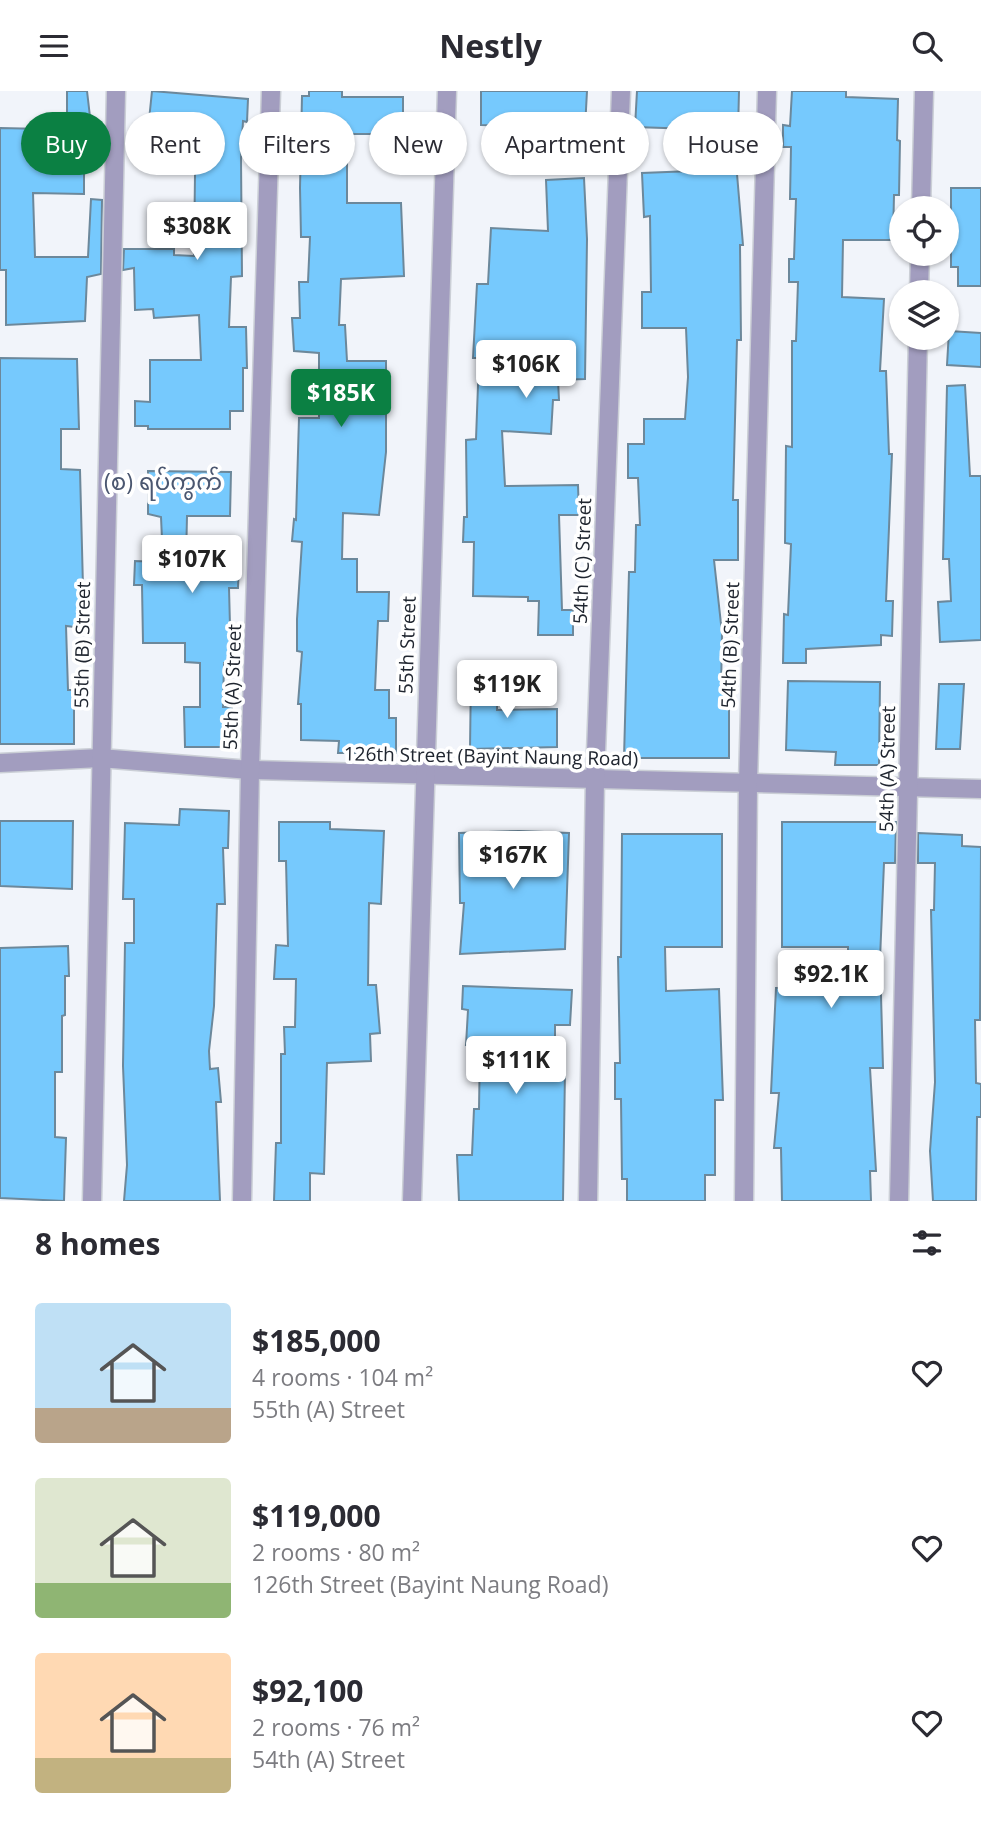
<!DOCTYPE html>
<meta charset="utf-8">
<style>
body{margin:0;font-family:"Open Sans","Noto Sans Myanmar",sans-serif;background:#f2f2f3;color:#2b2b33;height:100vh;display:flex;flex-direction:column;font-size:26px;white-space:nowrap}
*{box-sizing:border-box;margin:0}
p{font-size:23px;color:#7c7c81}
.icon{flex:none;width:38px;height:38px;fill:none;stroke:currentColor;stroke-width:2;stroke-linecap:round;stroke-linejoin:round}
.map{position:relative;height:1110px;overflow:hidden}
.drawer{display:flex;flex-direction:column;background:#fff;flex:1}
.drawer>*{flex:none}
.hud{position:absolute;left:21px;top:21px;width:940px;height:63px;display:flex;gap:14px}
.tools{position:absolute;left:889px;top:105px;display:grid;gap:14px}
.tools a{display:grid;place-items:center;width:70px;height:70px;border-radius:50%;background:#fff;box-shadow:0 2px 5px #0004;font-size:35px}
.price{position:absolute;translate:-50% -60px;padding:0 16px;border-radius:7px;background:#fff;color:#222;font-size:23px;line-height:46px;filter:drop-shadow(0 2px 4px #0008)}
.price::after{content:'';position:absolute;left:50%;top:42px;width:21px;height:16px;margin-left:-10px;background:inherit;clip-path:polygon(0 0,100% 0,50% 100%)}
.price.selected{background:#0b8043;color:#fff}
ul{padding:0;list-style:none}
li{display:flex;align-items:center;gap:21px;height:175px;padding:0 35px}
li span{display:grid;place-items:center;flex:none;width:196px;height:140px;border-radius:7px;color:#555}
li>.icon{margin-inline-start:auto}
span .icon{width:84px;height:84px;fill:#fffc;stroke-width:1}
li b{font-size:30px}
h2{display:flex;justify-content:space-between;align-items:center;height:84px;padding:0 35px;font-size:30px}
.pill{padding:0 24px;border-radius:32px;background:#fff;box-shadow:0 2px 5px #0004;font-size:24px;line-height:63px}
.pill.selected{background:#0b8043;color:#fff}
header{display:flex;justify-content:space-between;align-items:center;height:91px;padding:0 35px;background:#fff;font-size:32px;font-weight:700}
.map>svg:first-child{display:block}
</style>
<header><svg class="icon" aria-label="menu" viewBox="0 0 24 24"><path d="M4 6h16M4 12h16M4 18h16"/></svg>Nestly<svg class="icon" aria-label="search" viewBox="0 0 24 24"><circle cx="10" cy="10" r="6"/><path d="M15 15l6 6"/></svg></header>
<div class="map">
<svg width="981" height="1110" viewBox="0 0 981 1110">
<rect width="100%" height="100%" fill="#f1f4fa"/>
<!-- building -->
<g fill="#76c9fd" stroke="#6c889b" stroke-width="2">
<path d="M 67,0 L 87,0 L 94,60 L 84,61 L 84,103 L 33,102 L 35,166 L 88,166 L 91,108 L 102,109 L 101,183 L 87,186 L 85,230 L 6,234 L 6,179 L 0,179 L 0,37 L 44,38 L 43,29 L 67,26 Z"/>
<path d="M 152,0 L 248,8 L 247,31 L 243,30 L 241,67 L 242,185 L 231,186 L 229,236 L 246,236 L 247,277 L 243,277 L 243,320 L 230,320 L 230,338 L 148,338 L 148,335 L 135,335 L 135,310 L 150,311 L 150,269 L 201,269 L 199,224 L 154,227 L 153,218 L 135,219 L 134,177 L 123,179 L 124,158 L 174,158 L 174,164 L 194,165 L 195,83 L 144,78 Z"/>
<path d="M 309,0 L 342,0 L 342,6 L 403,6 L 403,43 L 350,43 L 350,59 L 347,59 L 347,112 L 401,112 L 404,185 L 341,188 L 339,234 L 345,234 L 347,270 L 386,270 L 386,361 L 379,424 L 343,422 L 342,468 L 357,468 L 357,501 L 389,501 L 388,530 L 378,530 L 375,599 L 389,599 L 389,627 L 396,627 L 396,662 L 338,662 L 339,650 L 301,649 L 301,613 L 298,613 L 302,561 L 297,560 L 297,528 L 302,451 L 292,450 L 294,428 L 296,429 L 299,327 L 319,327 L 319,262 L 294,260 L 292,227 L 300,227 L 299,191 L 308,191 L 310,146 L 301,146 L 300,97 L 302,5 L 309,5 Z"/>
<path d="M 481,0 L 587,0 L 585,37 L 481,34 Z"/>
<path d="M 637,0 L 739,0 L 737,83 L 743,154 L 740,154 L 741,249 L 737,249 L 733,409 L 738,409 L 738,469 L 714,469 L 722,542 L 721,600 L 729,600 L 729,667 L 624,667 L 629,481 L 635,481 L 636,434 L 640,434 L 638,387 L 628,387 L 628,353 L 644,353 L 644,328 L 685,328 L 688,286 L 686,237 L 642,237 L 642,201 L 651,201 L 650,125 L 644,126 L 642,82 L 692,80 L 693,38 L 635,36 Z"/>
<path d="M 792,0 L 846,0 L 846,6 L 898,8 L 897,49 L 900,50 L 899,104 L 894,104 L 893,149 L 843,149 L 842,206 L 884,208 L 880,280 L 886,280 L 889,363 L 892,363 L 886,510 L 893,510 L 892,545 L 881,544 L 881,554 L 806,558 L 806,572 L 783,572 L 784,523 L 788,524 L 791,453 L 785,452 L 786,355 L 792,356 L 792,250 L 796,250 L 798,191 L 789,191 L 789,168 L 794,168 L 796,108 L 790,108 L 791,56 L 783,56 L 783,34 L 790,35 Z"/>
<path d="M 584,87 L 587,148 L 585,288 L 558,289 L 559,309 L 553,309 L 551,343 L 502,340 L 505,395 L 578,394 L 579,424 L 559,424 L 562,519 L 573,519 L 573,544 L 538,544 L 539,510 L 528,510 L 528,506 L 473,505 L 474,451 L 463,451 L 464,426 L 467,426 L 466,349 L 476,348 L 479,267 L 473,267 L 477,193 L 488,193 L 491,137 L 548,140 L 546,89 Z"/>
<path d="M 951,97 L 981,97 L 981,195 L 958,195 L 958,176 L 951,176 Z"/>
<path d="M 949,240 L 981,242 L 981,276 L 947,274 Z"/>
<path d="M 0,267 L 77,268 L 79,338 L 61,338 L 61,378 L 80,379 L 83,496 L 86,496 L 82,537 L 66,535 L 68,599 L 74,599 L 74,653 L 0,653 Z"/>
<path d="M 965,294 L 970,385 L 981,385 L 981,549 L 940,551 L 938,511 L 951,510 L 949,468 L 943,468 L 947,295 Z"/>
<path d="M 148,380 L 231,381 L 230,425 L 187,425 L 186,469 L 239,470 L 238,497 L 229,497 L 231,572 L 224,572 L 223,616 L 232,616 L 232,656 L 185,656 L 184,616 L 200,616 L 200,572 L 185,571 L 185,552 L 143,552 L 142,494 L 134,494 L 135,470 L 163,471 L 161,426 L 148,423 Z"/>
<path d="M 471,582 L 498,582 L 497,619 L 557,618 L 557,656 L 470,658 Z"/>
<path d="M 788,590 L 880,591 L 879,674 L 835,674 L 836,661 L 786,659 Z"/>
<path d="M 939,593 L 964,593 L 960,658 L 936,658 Z"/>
<path d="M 180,718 L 229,720 L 228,757 L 223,757 L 225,813 L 217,813 L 214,915 L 209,960 L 210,978 L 218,977 L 221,1011 L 216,1011 L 220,1110 L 124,1110 L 127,1074 L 123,975 L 125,852 L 134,852 L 134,808 L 123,808 L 125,732 L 179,734 Z"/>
<path d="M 0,730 L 73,730 L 72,798 L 0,795 Z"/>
<path d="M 279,731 L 330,731 L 330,738 L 384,740 L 381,813 L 369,812 L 368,894 L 376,894 L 380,942 L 370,943 L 371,970 L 327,972 L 324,1083 L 310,1082 L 310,1110 L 274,1110 L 276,1052 L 281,1052 L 281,963 L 285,963 L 284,936 L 295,936 L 296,888 L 274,888 L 276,854 L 288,855 L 286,770 L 279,770 Z"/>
<path d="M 782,731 L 896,731 L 895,772 L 884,772 L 880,868 L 883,977 L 870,977 L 876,1080 L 870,1080 L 871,1110 L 782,1110 L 781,1057 L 774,1057 L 779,1002 L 771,1002 L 776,897 L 848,895 L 848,856 L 782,856 Z"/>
<path d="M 519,740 L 569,742 L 565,858 L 460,863 L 464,812 L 460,812 L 459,742 Z"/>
<path d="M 918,742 L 962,744 L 962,755 L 981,756 L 980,929 L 975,929 L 976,992 L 981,993 L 981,1026 L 977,1026 L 976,1110 L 933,1110 L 930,1060 L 935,991 L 931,819 L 934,819 L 935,772 L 918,772 Z"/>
<path d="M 622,743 L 722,743 L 722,856 L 665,856 L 666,900 L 719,898 L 723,1009 L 715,1009 L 715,1084 L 705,1084 L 705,1110 L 627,1110 L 627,1088 L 622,1088 L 621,1008 L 615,1008 L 615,972 L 620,972 L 618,866 L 621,866 Z"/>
<path d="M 68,855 L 69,885 L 65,885 L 65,924 L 62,925 L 62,981 L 55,981 L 55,1046 L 66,1047 L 64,1110 L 0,1107 L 0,857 Z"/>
<path d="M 463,895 L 572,899 L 570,934 L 555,934 L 555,979 L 565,980 L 563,1110 L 459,1110 L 457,1064 L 472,1064 L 474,1018 L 479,1018 L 480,955 L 466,954 L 468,919 L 462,918 Z"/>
</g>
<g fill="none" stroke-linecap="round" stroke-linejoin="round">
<!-- minor casing -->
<g stroke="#cbcfd6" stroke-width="21">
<g id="minor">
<path d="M 921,117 L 924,0"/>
<path d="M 919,201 L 920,163"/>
<path d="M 0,672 L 100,667 L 250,679 L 981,698"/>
<path d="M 92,1110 L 116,0"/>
<path d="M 242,1110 L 250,679 L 271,0"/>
<path d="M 412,1110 L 447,0"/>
<path d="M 588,1110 L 595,688 L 621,0"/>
<path d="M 744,1110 L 748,692 L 767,0"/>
<path d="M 899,1110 L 918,247"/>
</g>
</g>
<!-- minor -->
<use href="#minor" stroke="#a29dbf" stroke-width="18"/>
</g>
<g text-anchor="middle" stroke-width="7" stroke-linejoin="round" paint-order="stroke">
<!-- street labels -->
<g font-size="19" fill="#202630" stroke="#fff">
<text transform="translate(582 470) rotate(-88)" y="7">54th (C) Street</text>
<text transform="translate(82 554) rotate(-89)" y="7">55th (B) Street</text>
<text transform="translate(407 554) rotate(-88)" y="7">55th Street</text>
<text transform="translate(730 554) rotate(-88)" y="7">54th (B) Street</text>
<text transform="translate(232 596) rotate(-88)" y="7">55th (A) Street</text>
<text transform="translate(491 665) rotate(1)" y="7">126th Street (Bayint Naung Road)</text>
<text transform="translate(887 678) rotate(-89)" y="7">54th (A) Street</text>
</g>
<!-- quarter labels -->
<g font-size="23" fill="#4b5770" stroke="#fff">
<text x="163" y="399">(စ) ရပ်ကွက်</text>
</g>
</g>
</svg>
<div class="tools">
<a><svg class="icon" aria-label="locate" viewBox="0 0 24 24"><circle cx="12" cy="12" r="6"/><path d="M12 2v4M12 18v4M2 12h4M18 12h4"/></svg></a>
<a><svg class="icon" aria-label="layers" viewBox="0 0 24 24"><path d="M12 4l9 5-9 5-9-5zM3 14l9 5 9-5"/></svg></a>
</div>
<b class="price" style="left:197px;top:171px">$308K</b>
<b class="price" style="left:526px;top:309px">$106K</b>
<b class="price selected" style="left:341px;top:338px">$185K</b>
<b class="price" style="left:192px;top:504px">$107K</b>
<b class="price" style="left:507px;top:629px">$119K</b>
<b class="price" style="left:513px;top:800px">$167K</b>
<b class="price" style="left:831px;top:919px">$92.1K</b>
<b class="price" style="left:516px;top:1005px">$111K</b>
<div class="hud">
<a class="pill selected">Buy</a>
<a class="pill">Rent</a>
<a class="pill">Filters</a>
<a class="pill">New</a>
<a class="pill">Apartment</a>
<a class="pill">House</a>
</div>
</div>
<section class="drawer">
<h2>8 homes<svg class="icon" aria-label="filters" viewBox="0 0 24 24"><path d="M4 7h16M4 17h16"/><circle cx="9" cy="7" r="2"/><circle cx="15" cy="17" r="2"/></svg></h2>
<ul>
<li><span style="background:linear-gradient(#bfe0f5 75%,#b9a48a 0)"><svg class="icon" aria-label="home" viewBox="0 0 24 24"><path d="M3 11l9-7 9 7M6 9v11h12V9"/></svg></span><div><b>$185,000</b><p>4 rooms · 104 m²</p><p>55th (A) Street</p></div><svg class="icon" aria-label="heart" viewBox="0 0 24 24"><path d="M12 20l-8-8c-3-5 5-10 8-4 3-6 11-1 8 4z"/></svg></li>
<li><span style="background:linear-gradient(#dfe7d0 75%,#8fb573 0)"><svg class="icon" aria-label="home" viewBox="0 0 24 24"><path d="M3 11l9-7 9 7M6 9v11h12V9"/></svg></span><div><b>$119,000</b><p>2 rooms · 80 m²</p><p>126th Street (Bayint Naung Road)</p></div><svg class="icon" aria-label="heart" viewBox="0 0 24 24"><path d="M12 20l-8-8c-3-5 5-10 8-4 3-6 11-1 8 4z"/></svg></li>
<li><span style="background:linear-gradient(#ffd9b3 75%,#c2b280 0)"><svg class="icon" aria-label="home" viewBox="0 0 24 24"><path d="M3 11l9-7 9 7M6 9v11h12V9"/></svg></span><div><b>$92,100</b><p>2 rooms · 76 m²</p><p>54th (A) Street</p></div><svg class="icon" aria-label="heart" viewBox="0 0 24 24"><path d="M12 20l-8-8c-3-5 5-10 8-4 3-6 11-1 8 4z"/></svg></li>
</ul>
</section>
